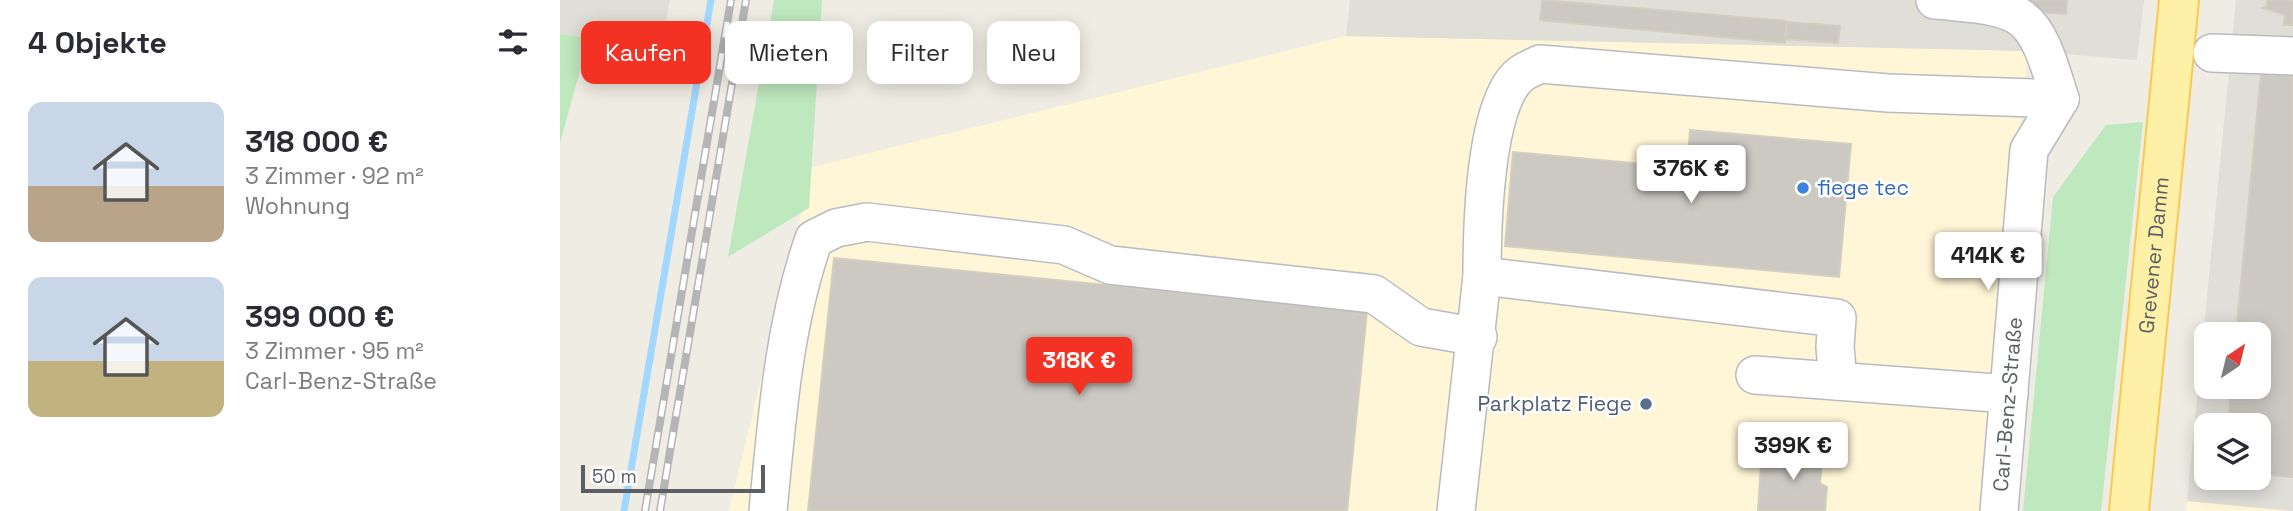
<!DOCTYPE html>
<html lang="de">
<meta charset="utf-8">
<style>
body{margin:0;font-family:"Space Grotesk",sans-serif;background:#f2f2f3;color:#2b2b33;height:100vh;display:flex;flex-direction:column;font-size:26px;white-space:nowrap}
*{box-sizing:border-box;margin:0}
p{font-size:23px;color:#7c7c81}
.icon{flex:none;width:38px;height:38px;fill:none;stroke:currentColor;stroke-width:2;stroke-linecap:round;stroke-linejoin:round}
.map{position:relative;flex:1;overflow:hidden}
.panel{display:flex;flex-direction:column;background:#fff;width:560px}
.panel>*{flex:none}
.hud{position:absolute;left:21px;top:21px;width:665px;height:63px;display:flex;gap:14px}
.needle{width:46px;rotate:35deg}
.fabs{position:absolute;left:1634px;top:322px;display:grid;gap:14px}
.fabs a{display:grid;place-items:center;width:77px;height:77px;border-radius:14px;background:#fff;box-shadow:0 4px 18px #0003;font-size:35px}
.scale{position:absolute;left:21px;bottom:18px;width:184px;box-sizing:border-box;padding-left:7px;border:4px solid #5b5f65;border-top:0;font-size:19px;line-height:24px;white-space:nowrap;color:#5b5f65;-webkit-text-stroke:5px #fff;paint-order:stroke}
.price{position:absolute;translate:-50% -60px;padding:0 16px;border-radius:7px;background:#fff;color:#222;font-size:23px;line-height:46px;filter:drop-shadow(0 2px 4px #0008)}
.price::after{content:'';position:absolute;left:50%;top:42px;width:21px;height:16px;margin-left:-10px;background:inherit;clip-path:polygon(0 0,100% 0,50% 100%)}
.price.selected{background:#f43223;color:#fff}
ul{padding:0;list-style:none}
li{display:flex;align-items:center;gap:21px;height:175px;padding:0 28px}
li span{display:grid;place-items:center;flex:none;width:196px;height:140px;border-radius:14px;color:#555}
li>.icon{margin-inline-start:auto}
span .icon{width:84px;height:84px;fill:#fffc;stroke-width:1}
li b{font-size:30px}
h2{display:flex;justify-content:space-between;align-items:center;height:84px;padding:0 28px;font-size:30px}
.chip{padding:0 24px;border-radius:14px;background:#fff;box-shadow:0 4px 18px #0003;font-size:24px;line-height:63px}
.chip.selected{background:#f43223;color:#fff}
main{display:flex;flex:1;min-height:0}
.map>svg:first-child{display:block}
</style>
<main>
<section class="panel">
<h2>4 Objekte<svg class="icon" aria-label="filters" viewBox="0 0 24 24"><path d="M4 7h16M4 17h16"/><circle cx="9" cy="7" r="2"/><circle cx="15" cy="17" r="2"/></svg></h2>
<ul>
<li><span style="background:linear-gradient(#c9d6e8 60%,#b9a48a 0)"><svg class="icon" aria-label="home" viewBox="0 0 24 24"><path d="M3 11l9-7 9 7M6 9v11h12V9"/></svg></span><div><b>318 000 €</b><p>3 Zimmer · 92 m²</p><p>Wohnung</p></div></li>
<li><span style="background:linear-gradient(#c9d6e8 60%,#c2b280 0)"><svg class="icon" aria-label="home" viewBox="0 0 24 24"><path d="M3 11l9-7 9 7M6 9v11h12V9"/></svg></span><div><b>399 000 €</b><p>3 Zimmer · 95 m²</p><p>Carl-Benz-Straße</p></div></li>
</ul>
</section>
<div class="map">
<svg width="1733" height="511" viewBox="0 0 1733 511">
<rect width="100%" height="100%" fill="#efece3"/>
<!-- commercial -->
<g fill="#fff5d7">
<path d="M 786,36 L 1468,51 L 1420,511 L 169,511 L 252,167 Z"/>
<path d="M 1627,501 L 1726,511 L 1626,511 Z"/>
</g>
<!-- industrial -->
<g fill="#dfded7" fill-rule="evenodd">
<path d="M 0,0 L 110,0 L 101,49 L 0,34 Z"/>
<path d="M 790,0 L 1584,0 L 1577,60 L 1468,51 L 786,36 Z"/>
<path d="M 1676,0 L 1733,0 L 1733,511 L 1627,501 ZM 1647,334 L 1699,334 L 1699,387 L 1647,387 ZM 1647,425 L 1699,425 L 1699,478 L 1647,478 Z"/>
</g>
<!-- green -->
<g fill="#bee8bd">
<path d="M 214,0 L 262,0 L 249,208 L 168,257 Z"/>
<path d="M 0,34 L 29,38 L 0,143 Z"/>
<path d="M 1583,122 L 1541,511 L 1463,511 L 1493,197 L 1546,125 Z"/>
</g>
<g fill="none" stroke-linecap="round" stroke-linejoin="round">
<!-- stream -->
<path stroke="#a2d7ff" stroke-width="7" d="M 64,511 L 151,0"/>
</g>
<!-- building -->
<g fill="#ccc9c2" stroke="#d4cec1" stroke-width="2">
<path d="M 982,0 L 1226,21 L 1225,43 L 980,20 Z"/>
<path d="M 1469,0 L 1507,0 L 1506,14 L 1468,11 Z"/>
<path d="M 1708,0 L 1733,0 L 1733,25 L 1724,25 L 1725,15 L 1703,8 L 1706,7 Z"/>
<path d="M 1227,22 L 1280,26 L 1278,43 L 1226,39 Z"/>
<path d="M 1701,73 L 1733,76 L 1733,477 L 1699,474 L 1699,425 L 1668,425 L 1671,387 L 1699,387 L 1699,334 L 1676,334 Z"/>
<path d="M 1130,130 L 1291,144 L 1279,277 L 945,246 L 953,152 L 1127,168 Z"/>
<path d="M 274,258 L 807,311 L 787,511 L 248,511 Z"/>
<path d="M 1248,442 L 1263,454 L 1260,483 L 1267,487 L 1265,511 L 1198,511 L 1201,463 Z"/>
</g>
<g fill="none" stroke-linecap="round" stroke-linejoin="round">
<!-- minor casing -->
<g stroke="#b8bbc0" stroke-width="40">
<g id="minor">
<path d="M 1375,0 C 1466,8 1473,8 1500,99"/>
<path d="M 1652,53 L 1733,56"/>
<path d="M 1195,375 L 1449,394"/>
<path d="M 1278,381 L 1275,347 L 1277,318 L 922,276 C 922,231 924,101 961,74 C 966,70 974,67 980,64 L 1328,93 L 1500,99"/>
<path d="M 208,511 C 217,419 223,327 254,239 L 276,228 L 307,222 L 504,245 L 550,265 L 814,294 L 861,327 L 918,337"/>
<path d="M 896,511 L 922,276"/>
<path id="s1" d="M 1439,511 L 1469,150 L 1500,99"/>
</g>
</g>
<!-- major casing -->
<g stroke="#fac950" stroke-width="42">
<g id="major">
<path id="s2" d="M 1569,511 L 1619,0"/>
</g>
</g>
<!-- minor -->
<use href="#minor" stroke="#fff" stroke-width="37"/>
<!-- major -->
<use href="#major" stroke="#fff0a7" stroke-width="38"/>
<!-- rail casing -->
<g stroke="#b4b5b6" stroke-width="8">
<g id="rail">
<path d="M 85,511 L 171,0"/>
<path d="M 100,511 L 186,0"/>
</g>
</g>
<!-- rail -->
<use href="#rail" stroke="#fff" stroke-width="5" stroke-dasharray="16" stroke-linecap="butt"/>
</g>
<!-- markers -->
<circle fill="#3f7fe0" stroke="#fff" stroke-width="2.5" cx="1243" cy="188" r="7"/>
<circle fill="#5c6f8a" stroke="#fff" stroke-width="2.5" cx="1086" cy="404" r="7"/>
<g text-anchor="middle" stroke-width="5" stroke-linejoin="round" paint-order="stroke">
<!-- shop labels -->
<g font-size="21" fill="#366cbe" stroke="#fff" text-anchor="start">
<text x="1257" y="195">fiege tec</text>
</g>
<!-- street labels -->
<g font-size="21" fill="#5b5f65" stroke="#fff">
<text dy="7" stroke="none"><textPath href="#s2" startOffset="257">Grevener Damm</textPath></text>
<text dy="7" stroke="none"><textPath href="#s1" startOffset="107">Carl-Benz-Straße</textPath></text>
</g>
<!-- service labels -->
<g font-size="21" fill="#4e5e75" stroke="#fff" text-anchor="end">
<text x="1072" y="411">Parkplatz Fiege</text>
</g>
</g>
</svg>
<div class="fabs">
<a><svg class="needle" viewBox="-14 -14 28 28"><path d="M0-13l5 13h-10z" fill="#e53935"/><path d="M0 13l5-13h-10z" fill="#7c7c81"/></svg></a>
<a><svg class="icon" aria-label="layers" viewBox="0 0 24 24"><path d="M12 4l9 5-9 5-9-5zM3 14l9 5 9-5"/></svg></a>
</div>
<div class="scale">50 m</div>
<b class="price" style="left:1131px;top:205px">376K €</b>
<b class="price" style="left:1428px;top:292px">414K €</b>
<b class="price selected" style="left:519px;top:397px">318K €</b>
<b class="price" style="left:1233px;top:482px">399K €</b>
<div class="hud">
<a class="chip selected">Kaufen</a>
<a class="chip">Mieten</a>
<a class="chip">Filter</a>
<a class="chip">Neu</a>
</div>
</div>
</main>
